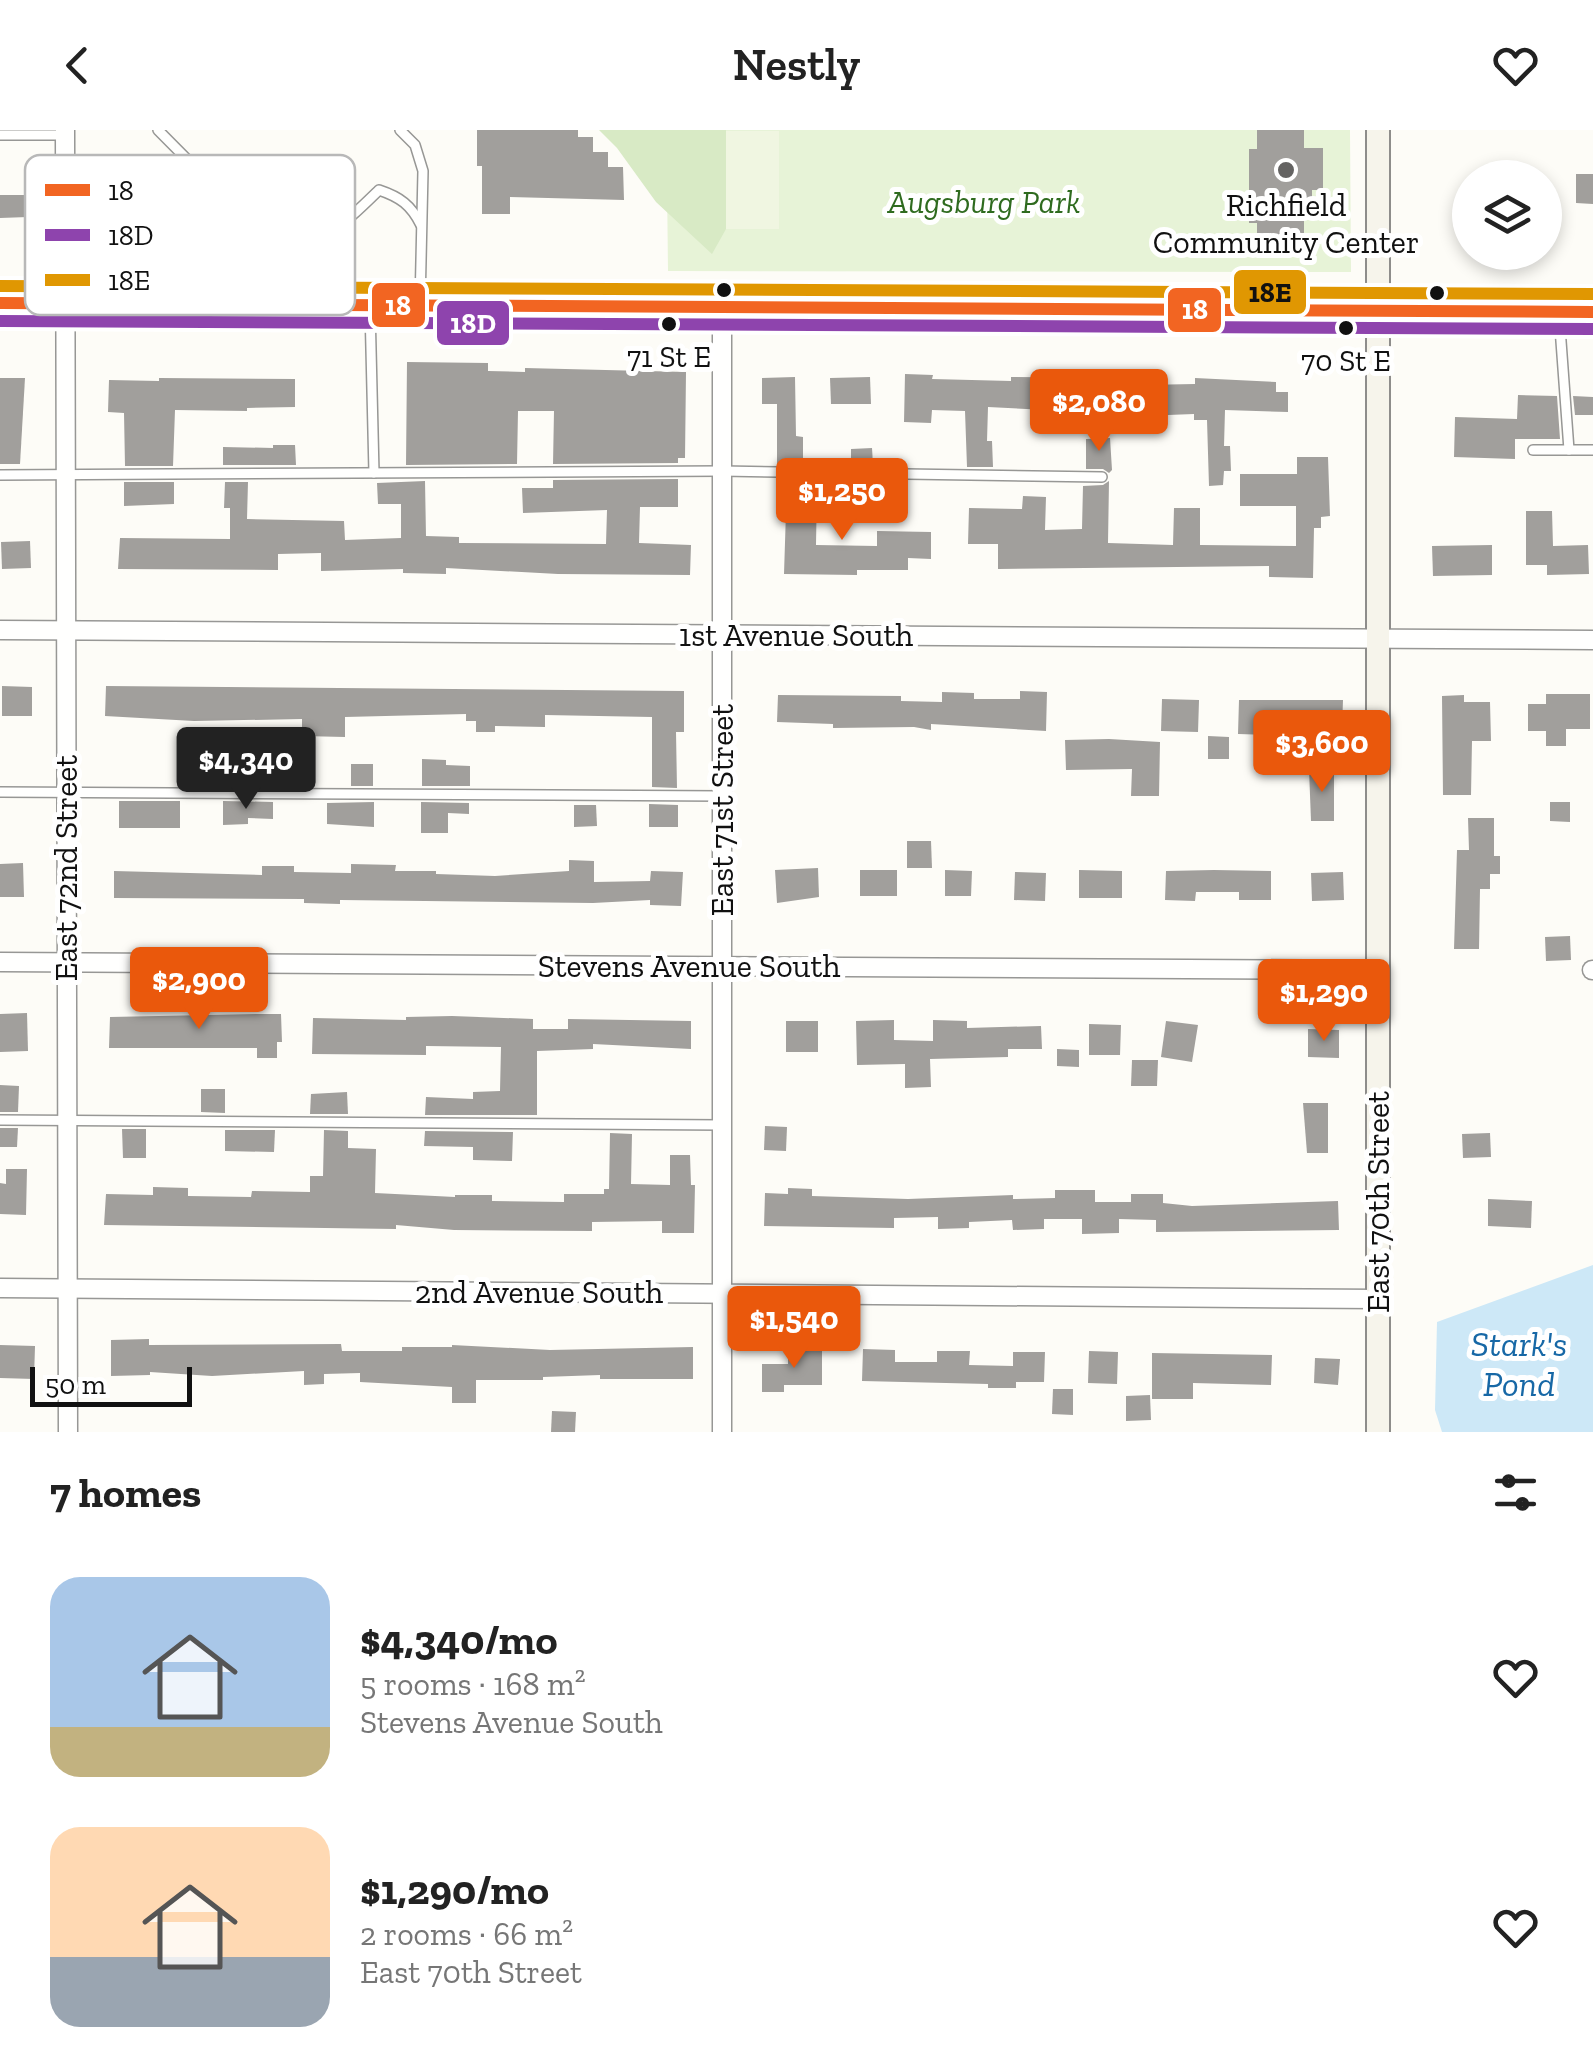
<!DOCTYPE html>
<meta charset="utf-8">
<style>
body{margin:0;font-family:"Zilla Slab",serif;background:#f2f2f2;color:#222;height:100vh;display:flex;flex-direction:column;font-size:38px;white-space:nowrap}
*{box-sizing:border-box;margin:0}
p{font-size:32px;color:#767676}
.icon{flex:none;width:55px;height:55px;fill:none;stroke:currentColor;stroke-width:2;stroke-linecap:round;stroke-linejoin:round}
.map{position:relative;height:1302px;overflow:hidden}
.details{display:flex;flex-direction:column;background:#fff;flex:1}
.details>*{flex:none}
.tools{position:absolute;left:1452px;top:30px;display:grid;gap:20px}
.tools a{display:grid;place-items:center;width:110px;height:110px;border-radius:50%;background:#fff;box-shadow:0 5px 15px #0003;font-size:50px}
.scale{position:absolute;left:30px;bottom:25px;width:162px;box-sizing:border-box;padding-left:10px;border:5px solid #111;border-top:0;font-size:28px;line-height:35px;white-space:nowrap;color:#111;-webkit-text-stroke:8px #fff;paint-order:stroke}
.price{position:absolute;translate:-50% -85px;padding:0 22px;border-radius:10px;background:#ea580c;color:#fff;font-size:32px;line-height:65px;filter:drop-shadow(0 2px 5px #0008)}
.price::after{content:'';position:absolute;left:50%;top:60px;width:30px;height:22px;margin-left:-15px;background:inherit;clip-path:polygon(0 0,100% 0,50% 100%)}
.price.current{background:#222;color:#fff}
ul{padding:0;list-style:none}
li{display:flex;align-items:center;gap:30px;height:250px;padding:0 50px}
li span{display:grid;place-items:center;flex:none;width:280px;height:200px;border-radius:30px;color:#555}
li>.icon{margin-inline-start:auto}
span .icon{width:120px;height:120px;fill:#fffc;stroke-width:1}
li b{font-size:42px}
h2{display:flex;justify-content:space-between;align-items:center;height:120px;padding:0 50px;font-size:42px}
header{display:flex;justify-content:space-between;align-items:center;height:130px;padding:0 50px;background:#fff;font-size:45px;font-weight:600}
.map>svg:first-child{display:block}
</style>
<header><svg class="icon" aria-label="back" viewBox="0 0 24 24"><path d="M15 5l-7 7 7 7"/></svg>Nestly<svg class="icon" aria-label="heart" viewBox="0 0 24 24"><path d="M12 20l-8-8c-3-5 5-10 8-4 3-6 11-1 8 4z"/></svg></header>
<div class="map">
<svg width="1593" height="1302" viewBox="0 0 1593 1302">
<rect width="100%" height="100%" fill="#fdfcf7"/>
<!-- green -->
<path fill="#e7f3d7" d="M 616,0 L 1350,0 L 1351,142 L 668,141 L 667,53 Z"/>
<!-- forest -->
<path fill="#d8eac5" d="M 599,0 L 726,0 L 726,99 L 712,124 L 656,72 L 617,18 Z"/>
<!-- pitch -->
<rect fill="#f0f6e1" x="726" y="1" width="53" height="98"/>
<!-- water -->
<path fill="#cde8f7" d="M 1593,1135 L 1593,1302 L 1442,1302 L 1435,1280 L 1437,1192 Z"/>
<!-- building -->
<g fill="#a19f9c">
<path d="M 477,0 L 578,0 L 578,7 L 593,7 L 593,22 L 608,22 L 608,37 L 623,37 L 624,70 L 510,67 L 510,84 L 482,84 L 482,36 L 477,36 Z"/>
<path d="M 1257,0 L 1304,0 L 1304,18 L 1323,18 L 1323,60 L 1312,60 L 1312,68 L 1304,68 L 1304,108 L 1257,108 L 1257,93 L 1249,93 L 1249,19 L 1257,19 Z"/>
<path d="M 1576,44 L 1593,44 L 1593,74 L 1576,73 Z"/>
<path d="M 0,65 L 27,65 L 28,87 L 0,88 Z"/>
<path d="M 407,232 L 488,233 L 488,241 L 525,242 L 525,238 L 686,242 L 685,328 L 678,328 L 678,333 L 553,334 L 554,281 L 518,281 L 517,334 L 406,335 Z"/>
<path d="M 905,244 L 933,245 L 932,249 L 1011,251 L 1011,247 L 1109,248 L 1109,283 L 988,277 L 987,311 L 992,311 L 993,337 L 967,337 L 965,281 L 932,280 L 931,293 L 904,292 Z"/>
<path d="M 795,247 L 796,306 L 803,307 L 803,334 L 777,334 L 777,274 L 762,274 L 762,248 Z"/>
<path d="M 870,247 L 871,274 L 831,274 L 830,248 Z"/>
<path d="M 0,248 L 25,248 L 20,334 L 0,334 Z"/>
<path d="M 159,248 L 295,249 L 295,277 L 247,278 L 247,281 L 175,280 L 173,336 L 125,336 L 124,283 L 108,282 L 109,250 L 159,251 Z"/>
<path d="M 1195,248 L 1276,252 L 1276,262 L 1288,262 L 1288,282 L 1225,280 L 1224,316 L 1230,316 L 1231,341 L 1224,341 L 1223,355 L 1209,356 L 1207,290 L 1194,290 L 1194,284 L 1142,286 L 1142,255 L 1195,254 Z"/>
<path d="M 1518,265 L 1557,266 L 1560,309 L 1515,309 L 1515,329 L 1454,327 L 1455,287 L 1517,289 Z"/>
<path d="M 1573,266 L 1593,267 L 1593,285 L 1575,285 Z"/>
<path d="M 1110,308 L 1112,340 L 1109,343 L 1103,339 L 1086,339 L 1086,309 Z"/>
<path d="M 273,315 L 295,315 L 296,335 L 223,335 L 223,317 L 273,318 Z"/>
<path d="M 872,318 L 873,335 L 851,335 L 851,319 Z"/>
<path d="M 1297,327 L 1328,327 L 1330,386 L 1321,387 L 1321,398 L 1314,398 L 1313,448 L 1269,447 L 1269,436 L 998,439 L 998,414 L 968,414 L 969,378 L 1022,379 L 1023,366 L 1046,367 L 1045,400 L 1082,399 L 1083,356 L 1103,355 L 1109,351 L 1108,413 L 1173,415 L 1174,378 L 1200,378 L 1200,415 L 1296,416 L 1296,376 L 1240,376 L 1240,344 L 1297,344 Z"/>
<path d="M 678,349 L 678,377 L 640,377 L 639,413 L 691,415 L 690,445 L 558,444 L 446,438 L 446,444 L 403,443 L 403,439 L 321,441 L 321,423 L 278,424 L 278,440 L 118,439 L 120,408 L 230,409 L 230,378 L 224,378 L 225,352 L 248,352 L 247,389 L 344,391 L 345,410 L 401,408 L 401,374 L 378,374 L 377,353 L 425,351 L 426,406 L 459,407 L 459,413 L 606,414 L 607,380 L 523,383 L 522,358 L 553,358 L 553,350 Z"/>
<path d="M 787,350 L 803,350 L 803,358 L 817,359 L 816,415 L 877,416 L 877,401 L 931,402 L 931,429 L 908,428 L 908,440 L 857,440 L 857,445 L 784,444 Z"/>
<path d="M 124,352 L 174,352 L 174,374 L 124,376 Z"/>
<path d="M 1526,381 L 1552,381 L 1553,416 L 1588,415 L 1589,444 L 1547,445 L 1547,435 L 1526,435 Z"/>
<path d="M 30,411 L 31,438 L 2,439 L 1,412 Z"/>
<path d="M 1492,415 L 1492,445 L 1433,446 L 1432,416 Z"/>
<path d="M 2,556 L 32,557 L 32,586 L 2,586 Z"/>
<path d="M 106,556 L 684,561 L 684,602 L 676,602 L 677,658 L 652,657 L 652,587 L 545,585 L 545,597 L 495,596 L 495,602 L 476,602 L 476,591 L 466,591 L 466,584 L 345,587 L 345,607 L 302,606 L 302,589 L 194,591 L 105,586 Z"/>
<path d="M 1020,561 L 1047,562 L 1046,601 L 931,594 L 931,600 L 914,597 L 833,598 L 833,594 L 777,592 L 778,565 L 901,566 L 901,571 L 942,572 L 942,562 L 974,563 L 974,569 L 1020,569 Z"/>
<path d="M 1546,564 L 1590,564 L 1590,599 L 1566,599 L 1566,616 L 1546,616 L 1546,601 L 1528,601 L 1528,574 L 1546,574 Z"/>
<path d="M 1464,565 L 1464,572 L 1490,572 L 1491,611 L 1472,611 L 1471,665 L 1443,665 L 1442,566 Z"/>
<path d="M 1162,569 L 1199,570 L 1198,602 L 1161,601 Z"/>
<path d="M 1239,570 L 1343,570 L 1342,598 L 1270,597 L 1270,605 L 1238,604 Z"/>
<path d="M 1208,606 L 1229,607 L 1229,629 L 1208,629 Z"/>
<path d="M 1109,609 L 1160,612 L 1159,666 L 1131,666 L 1132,639 L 1066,640 L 1065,610 Z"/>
<path d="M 422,629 L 446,630 L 446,635 L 470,636 L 470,656 L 422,656 Z"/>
<rect x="351" y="634" width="22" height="22"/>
<path d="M 1309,639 L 1334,639 L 1334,691 L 1311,691 Z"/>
<rect x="119" y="671" width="61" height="27"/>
<path d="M 223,671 L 273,672 L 273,689 L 248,688 L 248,694 L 223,695 Z"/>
<path d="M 374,672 L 374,697 L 327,694 L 327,673 Z"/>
<path d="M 421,672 L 469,673 L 469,684 L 448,683 L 448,703 L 421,703 Z"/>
<path d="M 1550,672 L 1570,672 L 1570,692 L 1550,691 Z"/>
<path d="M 649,674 L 678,675 L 678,697 L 649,697 Z"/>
<path d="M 574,675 L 596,675 L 597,696 L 574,697 Z"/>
<path d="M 1468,688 L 1494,688 L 1494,726 L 1500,726 L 1500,744 L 1490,744 L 1490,759 L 1480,759 L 1479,819 L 1454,819 L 1457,720 L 1469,720 Z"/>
<path d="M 907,711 L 931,711 L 932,738 L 907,738 Z"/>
<path d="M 569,730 L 594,731 L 594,752 L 650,751 L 651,741 L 683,742 L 681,776 L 650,775 L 650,770 L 593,773 L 340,770 L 340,774 L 304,773 L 304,769 L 114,768 L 114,741 L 262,745 L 262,736 L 294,736 L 294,742 L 351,743 L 351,734 L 396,735 L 395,741 L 436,741 L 436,744 L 495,746 L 569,741 Z"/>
<path d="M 23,733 L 24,767 L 0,767 L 0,734 Z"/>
<path d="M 818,738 L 819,767 L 777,773 L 775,740 Z"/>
<rect x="860" y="740" width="37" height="26"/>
<path d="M 945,740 L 972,741 L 971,766 L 945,766 Z"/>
<path d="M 1079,740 L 1122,741 L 1122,768 L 1079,768 Z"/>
<path d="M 1214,740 L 1271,741 L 1271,770 L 1239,770 L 1239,762 L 1196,762 L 1195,771 L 1165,770 L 1166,741 Z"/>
<path d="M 1015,742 L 1046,743 L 1045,771 L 1014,770 Z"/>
<path d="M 1343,742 L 1344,770 L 1312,771 L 1311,743 Z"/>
<path d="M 1570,806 L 1571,830 L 1546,831 L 1545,807 Z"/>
<path d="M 27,883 L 28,921 L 0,922 L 0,884 Z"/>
<path d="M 256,884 L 281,884 L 282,912 L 277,912 L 277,928 L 257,928 L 257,918 L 109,918 L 110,887 Z"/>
<path d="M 452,886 L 533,889 L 533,899 L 568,899 L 568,889 L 691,891 L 691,919 L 593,914 L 593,919 L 537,921 L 537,985 L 425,985 L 426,967 L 473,969 L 473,962 L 500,961 L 501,917 L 426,916 L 426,925 L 312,924 L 313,888 L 406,890 L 406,887 Z"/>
<path d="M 894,890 L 894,910 L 933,911 L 933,890 L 967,891 L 967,898 L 1041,896 L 1042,919 L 1008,919 L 1008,927 L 930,929 L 931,957 L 905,958 L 905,934 L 857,935 L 856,891 Z"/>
<rect x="786" y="891" width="32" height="31"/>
<path d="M 1166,891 L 1198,895 L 1192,932 L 1161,927 Z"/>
<path d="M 1089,894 L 1121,895 L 1120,925 L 1089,925 Z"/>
<path d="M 1308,899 L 1339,900 L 1339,928 L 1308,927 Z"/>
<path d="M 1057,919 L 1079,920 L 1079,937 L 1057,936 Z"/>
<path d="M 1132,930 L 1158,930 L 1157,956 L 1131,956 Z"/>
<path d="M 0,955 L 19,956 L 18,982 L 0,982 Z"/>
<path d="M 201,959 L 225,959 L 225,983 L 201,982 Z"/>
<path d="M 347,962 L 348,984 L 310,984 L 311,964 Z"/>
<path d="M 1303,973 L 1328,973 L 1328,1023 L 1307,1023 Z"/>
<path d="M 765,996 L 787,997 L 786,1021 L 764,1020 Z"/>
<path d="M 0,998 L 18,998 L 17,1017 L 0,1017 Z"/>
<path d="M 122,999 L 146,999 L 146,1028 L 123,1028 Z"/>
<path d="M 225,1000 L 275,1000 L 274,1022 L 225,1021 Z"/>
<path d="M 324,1000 L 348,1001 L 348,1018 L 376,1019 L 375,1063 L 455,1067 L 455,1065 L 492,1065 L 492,1071 L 564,1072 L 564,1064 L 604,1064 L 604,1059 L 609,1059 L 610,1003 L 632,1004 L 631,1054 L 670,1055 L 670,1025 L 690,1025 L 691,1055 L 695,1055 L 694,1103 L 662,1103 L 662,1091 L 592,1092 L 592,1101 L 454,1100 L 396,1095 L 396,1099 L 104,1095 L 106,1064 L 153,1065 L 153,1057 L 188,1058 L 188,1066 L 251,1067 L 252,1061 L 310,1062 L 310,1046 L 323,1046 Z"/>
<path d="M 425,1001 L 513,1002 L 512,1031 L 473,1030 L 473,1017 L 424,1016 Z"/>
<path d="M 1490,1003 L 1491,1027 L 1463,1028 L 1462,1004 Z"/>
<path d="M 6,1039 L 27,1039 L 26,1085 L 0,1084 L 0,1053 L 6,1054 Z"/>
<path d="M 788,1058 L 812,1059 L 812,1066 L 908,1069 L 1013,1065 L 1013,1069 L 1055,1068 L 1055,1060 L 1095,1060 L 1095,1072 L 1131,1072 L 1131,1064 L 1163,1064 L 1163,1073 L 1192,1076 L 1338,1071 L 1339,1100 L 1156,1102 L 1156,1090 L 1119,1089 L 1119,1103 L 1082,1104 L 1082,1089 L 1044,1089 L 1044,1099 L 1013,1100 L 1012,1090 L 969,1092 L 969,1098 L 938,1099 L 938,1087 L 894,1088 L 894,1098 L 764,1096 L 765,1063 L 788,1064 Z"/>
<path d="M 1488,1069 L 1532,1071 L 1531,1098 L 1488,1096 Z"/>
<path d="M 149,1209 L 149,1215 L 341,1214 L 342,1221 L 402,1221 L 402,1217 L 452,1217 L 452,1215 L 550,1220 L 693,1217 L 693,1249 L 600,1249 L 600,1245 L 543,1247 L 543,1250 L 476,1250 L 476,1273 L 452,1273 L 452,1257 L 360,1252 L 360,1243 L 324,1244 L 324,1254 L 304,1255 L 304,1241 L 212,1246 L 150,1242 L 150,1245 L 111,1246 L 111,1210 Z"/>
<path d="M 0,1215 L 35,1216 L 34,1249 L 0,1248 Z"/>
<path d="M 863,1219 L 895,1220 L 895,1232 L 937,1232 L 937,1221 L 970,1221 L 969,1235 L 1013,1236 L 1013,1222 L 1045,1222 L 1044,1252 L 1016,1252 L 1016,1258 L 988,1258 L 988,1254 L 862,1251 Z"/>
<path d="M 788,1220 L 822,1220 L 822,1255 L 784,1255 L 784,1262 L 762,1262 L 762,1234 L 788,1234 Z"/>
<path d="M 1089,1221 L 1118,1222 L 1117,1254 L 1088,1253 Z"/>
<path d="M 1152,1223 L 1272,1225 L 1271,1255 L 1193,1253 L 1193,1269 L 1152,1269 Z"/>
<path d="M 1315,1228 L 1340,1229 L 1338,1255 L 1314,1253 Z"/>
<path d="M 1053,1259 L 1073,1259 L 1073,1285 L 1052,1284 Z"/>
<path d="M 1150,1265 L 1151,1290 L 1126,1291 L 1126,1266 Z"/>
<path d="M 552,1281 L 576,1282 L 575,1302 L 551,1302 Z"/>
</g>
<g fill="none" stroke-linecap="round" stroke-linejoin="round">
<!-- lane casing -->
<g stroke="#979795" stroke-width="12">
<g id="lane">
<path d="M 158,0 L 269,112 C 323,116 342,96 379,60 C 400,67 411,75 421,95"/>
<path d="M 400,0 L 415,15 L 423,41 L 420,175"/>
<path d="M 0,5 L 66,5"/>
<path d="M 370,178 L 374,343"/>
<path d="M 1559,184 L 1569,320 L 1593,320"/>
<path d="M 1533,320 L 1569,320"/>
<path d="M 0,345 L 722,341 L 1102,347"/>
<path d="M 0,662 L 722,666"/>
<path d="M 0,990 L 722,995"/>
</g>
</g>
<!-- street casing -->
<g stroke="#979795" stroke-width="21">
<g id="street">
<path d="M 65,0 L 68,1302"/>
<path d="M 722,177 L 722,1302"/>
<path d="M 0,500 L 1593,510"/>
<path d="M 0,832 L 1378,840"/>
<path d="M 1592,840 L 1593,840"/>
<path d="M 0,1158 L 1378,1169"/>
</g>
</g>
<!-- secondary casing -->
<g stroke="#8e8d8b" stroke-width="26">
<g id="secondary">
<path d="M 1378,0 L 1378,1302"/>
<path d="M 0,173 L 1593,182"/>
</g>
</g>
<!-- lane -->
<use href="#lane" stroke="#fffffe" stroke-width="9"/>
<!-- street -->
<use href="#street" stroke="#fffffe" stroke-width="18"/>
<!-- secondary -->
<use href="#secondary" stroke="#f6f4eb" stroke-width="22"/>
<!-- bus-1 casing -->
<g stroke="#fff" stroke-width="20">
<path id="bus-1" d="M 0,173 L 1593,182"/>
</g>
<!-- bus-2 casing -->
<g stroke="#fff" stroke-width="20">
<path id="bus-2" d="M 0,191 L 1593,199"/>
</g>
<!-- bus-3 casing -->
<g stroke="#fff" stroke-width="20">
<path id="bus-3" d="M 0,156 L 1593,164"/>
</g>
<!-- bus-1 -->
<use href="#bus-1" stroke="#f26522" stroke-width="12"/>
<!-- bus-2 -->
<use href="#bus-2" stroke="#8e44ad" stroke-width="12"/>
<!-- bus-3 -->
<use href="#bus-3" stroke="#e09702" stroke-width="12"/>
</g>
<!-- markers -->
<circle fill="#646362" stroke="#fff" stroke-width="4" cx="1286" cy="40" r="10"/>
<g fill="#111" stroke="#fff" stroke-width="4">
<circle cx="724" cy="160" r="9"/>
<circle cx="1437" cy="163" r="9"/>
<circle cx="669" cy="194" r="9"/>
<circle cx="1346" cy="198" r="9"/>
</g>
<g text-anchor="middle" stroke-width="10" stroke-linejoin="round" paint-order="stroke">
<!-- bus labels -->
<g font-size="30" fill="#111" stroke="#fff">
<text x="669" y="237">71 St E</text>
<text x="1346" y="241">70 St E</text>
</g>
<!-- park labels -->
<g font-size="32" font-style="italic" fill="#2f6b1f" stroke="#fff">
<text x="984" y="83">Augsburg Park</text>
</g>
<!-- poi labels -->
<g font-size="32" fill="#111" stroke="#fff">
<text x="1286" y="86">Richfield<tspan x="1286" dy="37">Community Center</tspan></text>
</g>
<!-- street labels -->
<g font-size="32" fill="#111" stroke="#fff">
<text x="796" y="516">1st Avenue South</text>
<text transform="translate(722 680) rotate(-90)" y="11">East 71st Street</text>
<text transform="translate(66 738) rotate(-90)" y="11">East 72nd Street</text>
<text x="689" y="847">Stevens Avenue South</text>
<text transform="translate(1378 1072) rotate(-90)" y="11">East 70th Street</text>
<text x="539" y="1173">2nd Avenue South</text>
</g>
<!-- water labels -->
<g font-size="35" font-style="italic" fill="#1768a6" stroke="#fff">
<text x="1519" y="1226">Stark's<tspan x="1519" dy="40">Pond</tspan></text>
</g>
</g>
<!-- legend -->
<rect x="25" y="25" width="330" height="160" rx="15" fill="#fff" stroke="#b8b8b8" stroke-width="2.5"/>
<rect x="45" y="54" width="45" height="12" fill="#f26522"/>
<rect x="45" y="99" width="45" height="12" fill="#8e44ad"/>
<rect x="45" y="144" width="45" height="12" fill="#e09702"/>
<g font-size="28" fill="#111">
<text x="108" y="70">18</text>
<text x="108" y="115">18D</text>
<text x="108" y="160">18E</text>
</g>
<g stroke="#fff" stroke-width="4">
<rect x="1232" y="138" width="76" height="48" rx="10" fill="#e09702"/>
<rect x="370" y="151" width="57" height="48" rx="10" fill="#f26522"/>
<rect x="1166" y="156" width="57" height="48" rx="10" fill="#f26522"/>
<rect x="435" y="169" width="76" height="48" rx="10" fill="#8e44ad"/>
</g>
<g font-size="28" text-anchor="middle" font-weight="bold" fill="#fff">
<text x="398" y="185">18</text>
<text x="1195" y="189">18</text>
<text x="473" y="203">18D</text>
</g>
<g font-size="28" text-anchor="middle" font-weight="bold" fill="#111">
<text x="1270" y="172">18E</text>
</g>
</svg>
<div class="tools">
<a><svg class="icon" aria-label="layers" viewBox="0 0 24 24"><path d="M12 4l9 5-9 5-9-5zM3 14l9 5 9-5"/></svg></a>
</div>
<div class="scale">50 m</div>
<b class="price" style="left:1099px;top:324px">$2,080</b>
<b class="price" style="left:842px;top:413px">$1,250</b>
<b class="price" style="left:1322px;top:665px">$3,600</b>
<b class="price current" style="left:246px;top:682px">$4,340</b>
<b class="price" style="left:199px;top:902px">$2,900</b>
<b class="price" style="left:1324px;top:914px">$1,290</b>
<b class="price" style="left:794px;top:1241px">$1,540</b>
</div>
<section class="details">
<h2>7 homes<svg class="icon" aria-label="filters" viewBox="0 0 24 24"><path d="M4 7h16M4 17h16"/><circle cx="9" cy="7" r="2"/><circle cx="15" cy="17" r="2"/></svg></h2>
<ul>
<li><span style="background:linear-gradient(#a9c7e8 75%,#c2b280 0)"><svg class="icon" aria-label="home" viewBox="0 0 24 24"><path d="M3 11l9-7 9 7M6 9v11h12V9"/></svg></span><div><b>$4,340/mo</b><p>5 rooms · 168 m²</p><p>Stevens Avenue South</p></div><svg class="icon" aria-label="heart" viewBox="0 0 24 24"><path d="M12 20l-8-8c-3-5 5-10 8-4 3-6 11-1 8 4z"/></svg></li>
<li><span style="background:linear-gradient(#ffd9b3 65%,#9aa5b1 0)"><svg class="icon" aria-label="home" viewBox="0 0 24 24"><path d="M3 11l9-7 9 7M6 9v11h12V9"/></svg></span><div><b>$1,290/mo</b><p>2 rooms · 66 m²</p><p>East 70th Street</p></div><svg class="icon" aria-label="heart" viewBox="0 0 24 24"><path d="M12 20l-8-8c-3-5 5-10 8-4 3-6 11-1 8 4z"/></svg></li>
</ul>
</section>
